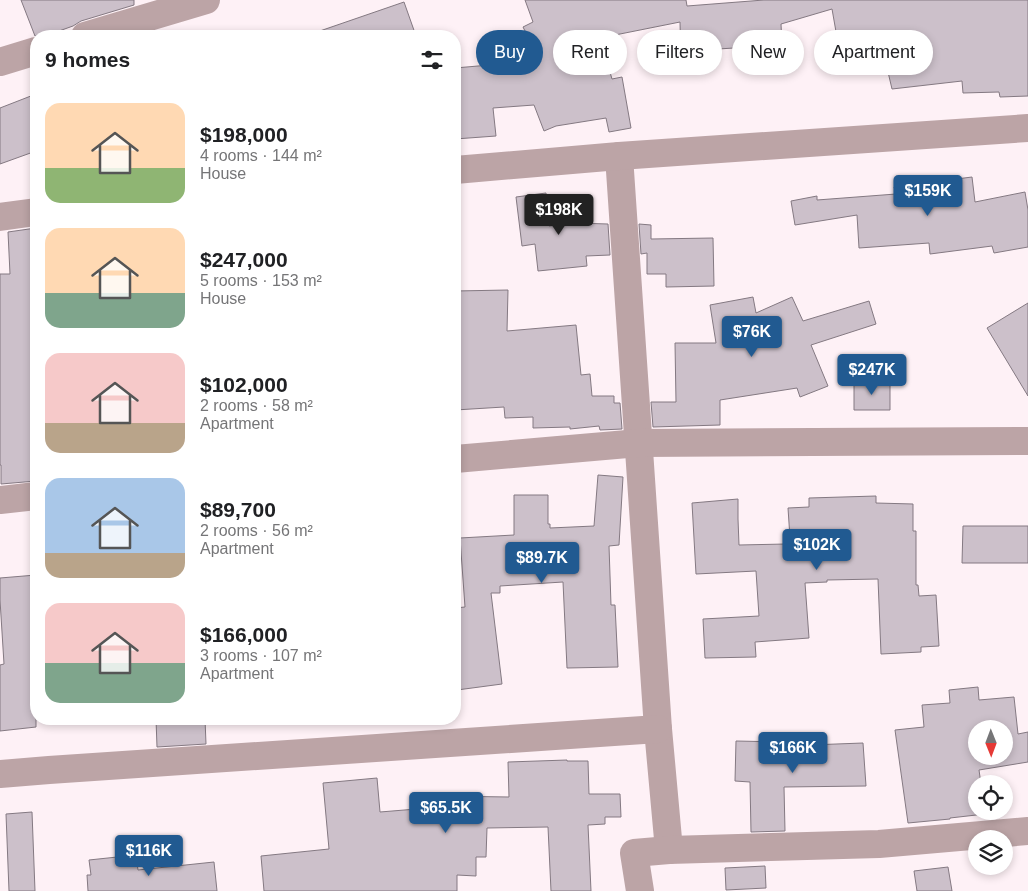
<!DOCTYPE html>
<meta charset="utf-8">
<style>
body{margin:0;font-family:Arial,sans-serif;background:#f6f6f6;color:#202124;height:100vh;display:flex;flex-direction:column;font-size:19px;white-space:nowrap}
*{box-sizing:border-box;margin:0}
p{font-size:16px;color:#757577}
.icon{flex:none;width:28px;height:28px;fill:none;stroke:currentColor;stroke-width:2;stroke-linecap:round;stroke-linejoin:round}
.map{position:relative;flex:1;overflow:hidden}
.sheet{position:absolute;left:30px;top:30px;width:431px;height:695px;display:flex;flex-direction:column;background:#fff;border-radius:20px;box-shadow:0 2px 8px #0003}
.sheet>*{flex:none}
.hud{position:absolute;left:476px;top:30px;width:475px;height:45px;display:flex;gap:10px}
.needle{width:32px;rotate:179deg}
.buttons{position:absolute;left:968px;top:720px;display:grid;gap:10px}
.buttons a{display:grid;place-items:center;width:45px;height:45px;border-radius:50%;background:#fff;box-shadow:0 2px 8px #0003;font-size:25px}
.price{position:absolute;translate:-50% -42px;padding:0 11px;border-radius:5px;background:#215a91;color:#fff;font-size:16px;line-height:32px;filter:drop-shadow(0 1px 2px #0008)}
.price::after{content:'';position:absolute;left:50%;top:30px;width:15px;height:11px;margin-left:-8px;background:inherit;clip-path:polygon(0 0,100% 0,50% 100%)}
.price.on{background:#222;color:#fff}
ul{padding:0;list-style:none}
li{display:flex;align-items:center;gap:15px;height:125px;padding:0 15px}
li span{display:grid;place-items:center;flex:none;width:140px;height:100px;border-radius:15px;color:#555}
li>.icon{margin-inline-start:auto}
span .icon{width:60px;height:60px;fill:#fffc;stroke-width:1}
li b{font-size:21px}
h2{display:flex;justify-content:space-between;align-items:center;height:60px;padding:0 15px;font-size:21px}
.chip{padding:0 18px;border-radius:22px;background:#fff;box-shadow:0 2px 8px #0003;font-size:18px;line-height:45px}
.chip.on{background:#215a91;color:#fff}
.map>svg:first-child{display:block}
</style>
<div class="map">
<svg width="1028" height="891" viewBox="0 0 1028 891">
<rect width="100%" height="100%" fill="#fef1f6"/>
<!-- building -->
<g fill="#ccc0ca" stroke="#847982" fill-rule="evenodd">
<path d="M 21,0 L 134,0 L 134,5 L 81,21 L 73,26 L 45,36 L 35,36 Z"/>
<path d="M 525,0 L 686,0 L 687,6 L 764,0 L 1028,0 L 1028,96 L 1000,97 L 999,92 L 963,93 L 962,81 L 892,89 L 884,55 L 880,56 L 879,54 L 841,60 L 832,9 L 781,24 L 782,45 L 702,50 L 703,62 L 681,63 L 680,22 L 600,38 L 612,79 L 622,77 L 631,128 L 609,132 L 606,118 L 556,126 L 544,131 L 534,105 L 493,108 L 496,136 L 455,139 L 455,68 L 524,62 L 514,41 L 527,35 L 523,27 L 533,22 Z"/>
<path d="M 404,2 L 416,36 L 315,36 L 314,33 Z"/>
<path d="M 36,94 L 36,151 L 0,164 L 0,108 Z"/>
<path d="M 972,177 L 975,202 L 1025,192 L 1028,210 L 1028,247 L 994,253 L 992,246 L 930,254 L 929,243 L 859,248 L 857,215 L 795,225 L 791,201 L 817,196 L 817,200 L 896,194 L 894,187 Z"/>
<path d="M 546,193 L 549,226 L 575,223 L 608,224 L 610,255 L 586,256 L 587,266 L 538,271 L 535,244 L 522,246 L 516,197 Z"/>
<path d="M 639,224 L 651,225 L 651,239 L 713,238 L 714,286 L 666,287 L 666,274 L 647,274 L 647,253 L 641,254 Z"/>
<path d="M 36,228 L 36,345 L 31,345 L 32,403 L 36,403 L 36,481 L 1,484 L 1,465 L 0,465 L 0,274 L 10,274 L 8,232 Z"/>
<path d="M 508,290 L 507,331 L 576,325 L 581,375 L 590,374 L 592,396 L 614,396 L 614,403 L 620,403 L 622,429 L 600,430 L 599,426 L 570,429 L 570,427 L 533,428 L 533,417 L 505,418 L 504,407 L 455,410 L 455,291 Z"/>
<path d="M 753,297 L 756,313 L 792,297 L 803,321 L 869,301 L 876,324 L 811,345 L 828,386 L 800,397 L 797,388 L 720,400 L 720,425 L 653,427 L 651,402 L 676,402 L 675,343 L 716,343 L 710,305 Z"/>
<path d="M 1028,303 L 1028,396 L 987,328 Z"/>
<path d="M 890,382 L 890,410 L 854,410 L 854,383 Z"/>
<path d="M 598,475 L 623,477 L 619,545 L 609,546 L 611,605 L 615,605 L 618,667 L 567,668 L 563,582 L 500,586 L 500,593 L 491,593 L 502,684 L 457,690 L 455,678 L 455,608 L 465,607 L 460,538 L 514,535 L 514,495 L 548,495 L 548,524 L 550,524 L 550,528 L 594,526 Z"/>
<path d="M 876,496 L 876,503 L 913,504 L 913,531 L 916,531 L 916,585 L 918,585 L 919,596 L 936,595 L 939,646 L 921,647 L 921,652 L 881,654 L 878,579 L 827,580 L 827,582 L 805,583 L 809,638 L 755,642 L 756,657 L 705,658 L 703,619 L 759,616 L 756,571 L 696,574 L 692,503 L 738,499 L 738,519 L 739,545 L 786,544 L 786,538 L 790,538 L 788,508 L 809,507 L 809,498 Z"/>
<path d="M 963,526 L 1028,526 L 1028,563 L 962,563 Z"/>
<path d="M 36,575 L 36,727 L 0,731 L 0,665 L 4,664 L 0,600 L 0,578 Z"/>
<path d="M 978,687 L 979,700 L 1014,697 L 1018,734 L 1028,732 L 1028,762 L 979,770 L 981,784 L 976,784 L 976,811 L 985,811 L 985,814 L 950,818 L 950,819 L 908,823 L 895,730 L 924,727 L 922,705 L 950,703 L 949,690 ZM 976,729 L 1004,729 L 1004,756 L 976,756 Z"/>
<path d="M 156,719 L 205,719 L 206,744 L 157,747 Z"/>
<path d="M 736,741 L 783,742 L 783,746 L 863,743 L 866,786 L 784,787 L 785,831 L 751,832 L 750,782 L 735,781 Z"/>
<path d="M 567,760 L 567,761 L 588,761 L 589,794 L 620,794 L 621,817 L 605,817 L 605,824 L 588,825 L 591,891 L 551,891 L 548,827 L 487,828 L 486,857 L 476,857 L 476,876 L 457,875 L 457,891 L 264,891 L 261,856 L 329,849 L 323,783 L 377,778 L 380,812 L 441,807 L 441,796 L 509,797 L 508,762 Z"/>
<path d="M 32,812 L 35,891 L 9,891 L 6,814 Z"/>
<path d="M 136,855 L 138,870 L 214,862 L 217,891 L 88,891 L 87,875 L 91,875 L 89,860 Z"/>
<path d="M 765,866 L 766,888 L 726,890 L 725,868 Z"/>
<path d="M 948,867 L 952,891 L 917,891 L 914,871 Z"/>
</g>
<g fill="none" stroke-linecap="round" stroke-linejoin="round">
<!-- minor -->
<g stroke="#bca4a6" stroke-width="28">
<path d="M 85,36 L 206,0"/>
<path d="M 0,62 L 36,51"/>
<path d="M 619,156 L 658,729 L 669,850"/>
<path d="M 455,170 L 619,156 L 1028,128"/>
<path d="M 0,217 L 36,212"/>
<path d="M 455,459 L 639,443 L 1028,441"/>
<path d="M 0,500 L 36,496"/>
<path d="M 0,774 L 49,770 L 658,729"/>
<path d="M 640,891 L 634,853 L 669,850 L 879,844 L 1028,831"/>
</g>
</g>
</svg>
<div class="buttons">
<a><svg class="needle" viewBox="-14 -14 28 28"><path d="M0-13l5 13h-10z" fill="#e53935"/><path d="M0 13l5-13h-10z" fill="#757577"/></svg></a>
<a><svg class="icon" aria-label="locate" viewBox="0 0 24 24"><circle cx="12" cy="12" r="6"/><path d="M12 2v4M12 18v4M2 12h4M18 12h4"/></svg></a>
<a><svg class="icon" aria-label="layers" viewBox="0 0 24 24"><path d="M12 4l9 5-9 5-9-5zM3 14l9 5 9-5"/></svg></a>
</div>
<b class="price" style="left:928px;top:217px">$159K</b>
<b class="price on" style="left:559px;top:236px">$198K</b>
<b class="price" style="left:752px;top:358px">$76K</b>
<b class="price" style="left:872px;top:396px">$247K</b>
<b class="price" style="left:817px;top:571px">$102K</b>
<b class="price" style="left:542px;top:584px">$89.7K</b>
<b class="price" style="left:793px;top:774px">$166K</b>
<b class="price" style="left:446px;top:834px">$65.5K</b>
<b class="price" style="left:149px;top:877px">$116K</b>
<div class="hud">
<a class="chip on">Buy</a>
<a class="chip">Rent</a>
<a class="chip">Filters</a>
<a class="chip">New</a>
<a class="chip">Apartment</a>
</div>
<section class="sheet">
<h2>9 homes<svg class="icon" aria-label="filters" viewBox="0 0 24 24"><path d="M4 7h16M4 17h16"/><circle cx="9" cy="7" r="2"/><circle cx="15" cy="17" r="2"/></svg></h2>
<ul>
<li><span style="background:linear-gradient(#ffd9b3 65%,#8fb573 0)"><svg class="icon" aria-label="home" viewBox="0 0 24 24"><path d="M3 11l9-7 9 7M6 9v11h12V9"/></svg></span><div><b>$198,000</b><p>4 rooms · 144 m²</p><p>House</p></div></li>
<li><span style="background:linear-gradient(#ffd9b3 65%,#7fa58c 0)"><svg class="icon" aria-label="home" viewBox="0 0 24 24"><path d="M3 11l9-7 9 7M6 9v11h12V9"/></svg></span><div><b>$247,000</b><p>5 rooms · 153 m²</p><p>House</p></div></li>
<li><span style="background:linear-gradient(#f6c9c9 70%,#b9a48a 0)"><svg class="icon" aria-label="home" viewBox="0 0 24 24"><path d="M3 11l9-7 9 7M6 9v11h12V9"/></svg></span><div><b>$102,000</b><p>2 rooms · 58 m²</p><p>Apartment</p></div></li>
<li><span style="background:linear-gradient(#a9c7e8 75%,#b9a48a 0)"><svg class="icon" aria-label="home" viewBox="0 0 24 24"><path d="M3 11l9-7 9 7M6 9v11h12V9"/></svg></span><div><b>$89,700</b><p>2 rooms · 56 m²</p><p>Apartment</p></div></li>
<li><span style="background:linear-gradient(#f6c9c9 60%,#7fa58c 0)"><svg class="icon" aria-label="home" viewBox="0 0 24 24"><path d="M3 11l9-7 9 7M6 9v11h12V9"/></svg></span><div><b>$166,000</b><p>3 rooms · 107 m²</p><p>Apartment</p></div></li>
</ul>
</section>
</div>
